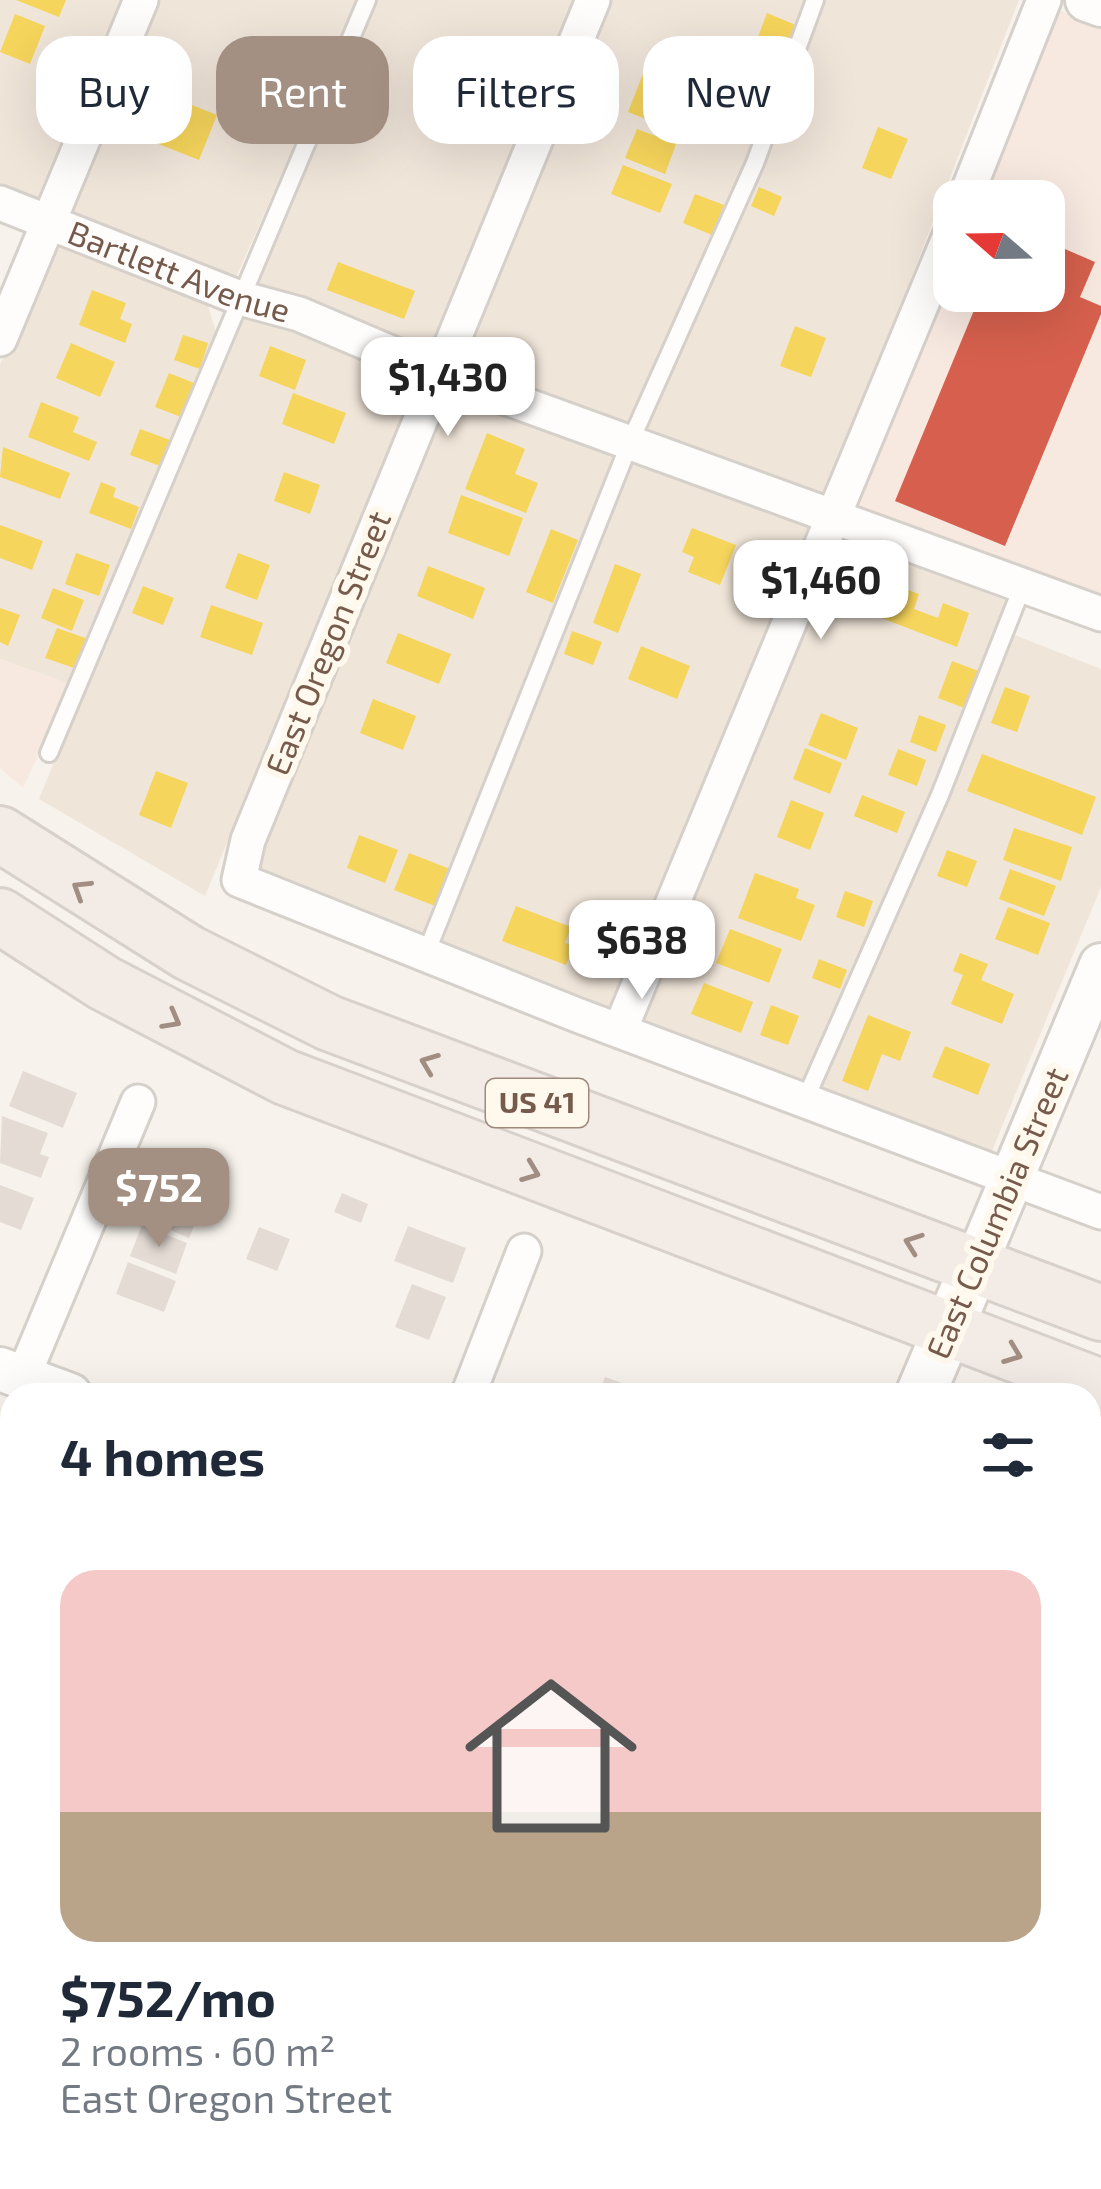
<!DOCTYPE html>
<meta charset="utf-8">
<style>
body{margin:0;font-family:"Exo 2",sans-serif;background:#f2f2f3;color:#1f2937;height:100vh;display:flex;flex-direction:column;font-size:45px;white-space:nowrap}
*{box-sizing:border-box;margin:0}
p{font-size:39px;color:#747a83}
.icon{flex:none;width:66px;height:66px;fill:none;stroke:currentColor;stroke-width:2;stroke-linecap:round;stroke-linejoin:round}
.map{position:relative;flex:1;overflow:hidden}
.sheet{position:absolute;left:0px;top:1383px;width:1101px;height:807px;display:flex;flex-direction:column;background:#fff;border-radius:36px 36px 0 0;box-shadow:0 12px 48px #0002}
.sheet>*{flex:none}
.hud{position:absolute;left:36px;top:36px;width:1029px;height:108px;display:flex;gap:24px}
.needle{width:78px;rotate:290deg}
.tools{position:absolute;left:933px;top:180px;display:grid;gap:24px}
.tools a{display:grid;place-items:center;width:132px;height:132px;border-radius:24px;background:#fff;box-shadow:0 12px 48px #0002;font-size:60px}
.price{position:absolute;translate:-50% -102px;padding:0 27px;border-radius:24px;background:#fff;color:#222;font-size:39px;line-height:78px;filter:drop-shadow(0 3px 6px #0008)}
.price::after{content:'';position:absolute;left:50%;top:72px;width:36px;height:27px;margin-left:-18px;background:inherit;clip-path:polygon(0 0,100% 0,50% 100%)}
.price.selected{background:#a39083;color:#fff}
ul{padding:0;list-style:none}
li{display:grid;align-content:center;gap:24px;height:636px;padding:0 60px}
li span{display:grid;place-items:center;height:372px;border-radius:36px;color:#555}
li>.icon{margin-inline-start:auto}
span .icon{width:216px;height:216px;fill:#fffc;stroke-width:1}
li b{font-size:51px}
h2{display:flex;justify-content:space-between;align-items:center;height:144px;padding:0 60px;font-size:51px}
.pill{padding:0 42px;border-radius:36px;background:#fff;box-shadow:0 12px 48px #0002;font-size:42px;line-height:108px}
.pill.selected{background:#a39083;color:#fff}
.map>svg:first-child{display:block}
</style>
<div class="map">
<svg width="1101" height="2189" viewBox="0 0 1101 2189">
<rect width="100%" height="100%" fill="#f7f3ec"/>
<!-- residential -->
<g fill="#f0e5d9">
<path d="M 0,0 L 122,0 L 38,205 L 0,190 Z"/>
<path d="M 152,0 L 358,0 L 235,280 L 64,213 Z"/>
<path d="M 375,0 L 579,0 L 429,353 L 254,285 Z"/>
<path d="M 611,0 L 1019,0 L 825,499 L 454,360 Z"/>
<path d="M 52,240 L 206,299 L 216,332 L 70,684 L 0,659 L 0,365 Z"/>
<path d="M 239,313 L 419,378 L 205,896 L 39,799 Z"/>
<path d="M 444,387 L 814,524 L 611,1016 L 251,878 Z"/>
<path d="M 838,535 L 1025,608 L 1015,635 L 1101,669 L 1101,887 L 989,1158 L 633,1023 Z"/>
<path d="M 1089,1446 L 1101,1450 L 1101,1760 L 1089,1756 Z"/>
<path d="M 1089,1809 L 1101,1813 L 1101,2189 L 1033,2189 L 1004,2178 L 1089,2178 Z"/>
</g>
<!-- commercial -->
<g fill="#f7e8e0">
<path d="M 1051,7 L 1101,27 L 1101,600 L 849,510 L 954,248 L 954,291 L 1044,291 L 1044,201 L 973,201 Z"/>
<path d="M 0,659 L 70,684 L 23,788 L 0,768 Z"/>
</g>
<!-- industrial -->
<path fill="#ebe3dc" d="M 0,1849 L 12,1854 L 12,2178 L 103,2178 L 98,2189 L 0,2189 Z"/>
<!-- homes -->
<g fill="#f6d55c">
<path d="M 16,0 L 66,0 L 59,17 Z"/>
<path d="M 767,13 L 798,26 L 786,58 L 755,45 Z"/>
<path d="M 15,14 L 45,26 L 30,64 L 0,52 Z"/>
<path d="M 753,50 L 781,61 L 771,86 L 743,75 Z"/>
<path d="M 643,74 L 710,100 L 694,138 L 628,112 Z"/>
<path d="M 174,98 L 217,115 L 199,160 L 156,143 Z"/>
<path d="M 878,127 L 908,139 L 891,179 L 862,168 Z"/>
<path d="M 637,129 L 676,144 L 665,174 L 625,158 Z"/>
<path d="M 623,165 L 672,184 L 660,213 L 611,194 Z"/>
<path d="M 759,187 L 782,197 L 774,216 L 751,206 Z"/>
<path d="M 695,194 L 724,205 L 712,235 L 683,223 Z"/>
<path d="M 338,262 L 415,291 L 404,319 L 327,290 Z"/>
<path d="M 92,290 L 126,303 L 120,319 L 132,324 L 125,343 L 79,325 Z"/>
<path d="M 795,326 L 826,338 L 811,377 L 780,366 Z"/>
<path d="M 183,335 L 208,343 L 200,369 L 174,360 Z"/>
<path d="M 71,343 L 115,362 L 100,397 L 56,378 Z"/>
<path d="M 270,346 L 306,360 L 295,390 L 259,376 Z"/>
<path d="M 169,373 L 194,383 L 181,417 L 155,407 Z"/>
<path d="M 293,393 L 346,413 L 334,444 L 282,424 Z"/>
<path d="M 41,402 L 79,417 L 73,432 L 97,442 L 89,461 L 28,437 Z"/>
<path d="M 140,429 L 170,440 L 160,466 L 130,455 Z"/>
<path d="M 487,433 L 525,449 L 515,474 L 538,483 L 526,513 L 465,489 Z"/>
<path d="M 3,447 L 70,473 L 60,499 L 0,477 Z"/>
<path d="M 284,472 L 320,485 L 310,514 L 274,501 Z"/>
<path d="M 101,482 L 116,488 L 113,497 L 139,507 L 131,529 L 89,513 Z"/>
<path d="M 461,495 L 523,518 L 509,556 L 448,533 Z"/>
<path d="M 0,525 L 43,541 L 32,570 L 0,558 Z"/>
<path d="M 692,528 L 736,545 L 720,585 L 688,572 L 694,557 L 682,552 Z"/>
<path d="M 551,529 L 578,540 L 553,603 L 526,592 Z"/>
<path d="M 76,553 L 110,565 L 99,596 L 65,584 Z"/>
<path d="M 238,553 L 270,565 L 257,600 L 225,588 Z"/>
<path d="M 615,564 L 641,574 L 618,633 L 593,623 Z"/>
<path d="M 428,566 L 485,588 L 473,619 L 417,596 Z"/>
<path d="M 881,580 L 919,594 L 914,609 L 938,618 L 943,603 L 969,613 L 957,647 L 858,609 L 866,590 L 876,594 Z"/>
<path d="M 143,586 L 174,598 L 163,625 L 132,613 Z"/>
<path d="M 53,588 L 84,600 L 72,631 L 41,618 Z"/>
<path d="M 211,605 L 263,623 L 252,655 L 200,637 Z"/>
<path d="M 0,608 L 20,615 L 8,646 L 0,642 Z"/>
<path d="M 57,628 L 88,639 L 77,669 L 45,658 Z"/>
<path d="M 572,631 L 602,642 L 593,665 L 564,654 Z"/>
<path d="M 398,633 L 451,654 L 439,684 L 386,663 Z"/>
<path d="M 641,646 L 690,666 L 677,699 L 628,679 Z"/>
<path d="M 952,661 L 981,672 L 967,709 L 938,698 Z"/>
<path d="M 1005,687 L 1030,696 L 1017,732 L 991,723 Z"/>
<path d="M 373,699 L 416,716 L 403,750 L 360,733 Z"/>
<path d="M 821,713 L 858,728 L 846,760 L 808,745 Z"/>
<path d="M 919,715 L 946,725 L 936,752 L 910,742 Z"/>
<path d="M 805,748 L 842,763 L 830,794 L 793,779 Z"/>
<path d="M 898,749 L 926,760 L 917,786 L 888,775 Z"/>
<path d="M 982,754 L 1096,797 L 1082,835 L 967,791 Z"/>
<path d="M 156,771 L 188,783 L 171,828 L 139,815 Z"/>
<path d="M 862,795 L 905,812 L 897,833 L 854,816 Z"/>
<path d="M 791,800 L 824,813 L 810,850 L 777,837 Z"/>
<path d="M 1014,828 L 1072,847 L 1061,881 L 1003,860 Z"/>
<path d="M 359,835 L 398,850 L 385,883 L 347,868 Z"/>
<path d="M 947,850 L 977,861 L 967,887 L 937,876 Z"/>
<path d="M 409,853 L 450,869 L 435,906 L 394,890 Z"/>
<path d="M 1010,869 L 1056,886 L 1044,916 L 999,899 Z"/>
<path d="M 755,873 L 799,889 L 796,898 L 815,905 L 801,941 L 738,918 Z"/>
<path d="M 845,891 L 873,901 L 864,927 L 836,917 Z"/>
<path d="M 516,906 L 571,927 L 565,943 L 574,946 L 566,965 L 502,941 Z"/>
<path d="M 1008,907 L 1050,923 L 1038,955 L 995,939 Z"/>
<path d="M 730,929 L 782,949 L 769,983 L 716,963 Z"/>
<path d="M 960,953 L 988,964 L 981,980 L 1014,994 L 1002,1024 L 951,1004 L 963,975 L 953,971 Z"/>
<path d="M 819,959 L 847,970 L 840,989 L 812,978 Z"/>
<path d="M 704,983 L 753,1002 L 741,1033 L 691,1014 Z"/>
<path d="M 771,1005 L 799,1016 L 788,1045 L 760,1035 Z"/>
<path d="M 868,1015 L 911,1032 L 900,1061 L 882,1054 L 868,1091 L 842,1081 Z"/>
<path d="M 945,1046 L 990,1064 L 978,1095 L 932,1077 Z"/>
<path d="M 1093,2069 L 1101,2072 L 1101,2104 L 1089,2100 Z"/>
<path d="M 1089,2113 L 1101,2118 L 1101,2152 L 1094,2171 L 1089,2169 Z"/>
</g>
<!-- shops -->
<path fill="#d6604d" d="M 1044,240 L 1095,262 L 1080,297 L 1101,306 L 1101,314 L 1005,546 L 895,501 L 982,291 L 1044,291 Z"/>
<!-- building -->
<g fill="#e4dbd4">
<path d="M 23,1071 L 77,1093 L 63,1128 L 9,1106 Z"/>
<path d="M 2,1116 L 48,1133 L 40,1154 L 49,1157 L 41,1178 L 0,1163 Z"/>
<path d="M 0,1185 L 34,1198 L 21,1230 L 0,1222 Z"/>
<path d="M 158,1188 L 202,1206 L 189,1238 L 145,1219 Z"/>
<path d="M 342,1193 L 368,1204 L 361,1223 L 334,1212 Z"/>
<path d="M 142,1225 L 187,1243 L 176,1274 L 130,1256 Z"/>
<path d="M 408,1226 L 466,1248 L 453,1283 L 394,1261 Z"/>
<path d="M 259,1227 L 290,1239 L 277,1271 L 246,1259 Z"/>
<path d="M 128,1262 L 176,1281 L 164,1312 L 116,1294 Z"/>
<path d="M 412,1284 L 446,1297 L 429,1340 L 395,1327 Z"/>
<path d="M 605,1377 L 653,1394 L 652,1395 L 598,1395 Z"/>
<path d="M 12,1446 L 12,1523 L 0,1518 L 0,1476 Z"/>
<path d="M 228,2178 L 257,2178 L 285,2189 L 224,2189 Z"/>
<path d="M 680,2178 L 734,2178 L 730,2189 L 684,2189 L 677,2186 Z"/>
</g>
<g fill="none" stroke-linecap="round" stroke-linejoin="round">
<!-- service casing -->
<g stroke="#d6d0ca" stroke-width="22">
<g id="service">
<path d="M 49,753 L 367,0"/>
<path d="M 425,956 L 631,440 L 755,163 L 815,0"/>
<path d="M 805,1100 L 940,795 L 1023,585"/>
<path d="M 1089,2017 L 1101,2021"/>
<path d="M 815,2189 L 820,2178"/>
</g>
</g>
<!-- minor casing -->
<g stroke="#d6d0ca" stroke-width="39">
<g id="minor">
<path d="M 593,0 L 248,840 L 239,880 L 577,1015 L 1101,1212"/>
<path d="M 964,201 L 1044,0"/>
<path id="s1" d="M 0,203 L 240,298 L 299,314 L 438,373 L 1101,614"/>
<path d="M 0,339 L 141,0"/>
<path d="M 620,1030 L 954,226"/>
<path d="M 23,1377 L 138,1102"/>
<path d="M 468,1395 L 524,1251"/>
<path d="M 0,1816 L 12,1820"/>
<path d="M 948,2178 L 977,2189"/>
<path d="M 149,2189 L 153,2178"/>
</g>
</g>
<!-- tertiary casing -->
<g stroke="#d6d0ca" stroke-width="48">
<g id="tertiary">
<path d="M 1087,0 L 1101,5"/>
<path d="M 975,1266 L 1101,965"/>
<path d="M 0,1369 L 70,1395"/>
<path d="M 1089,1780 L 1101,1784"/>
</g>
</g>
<!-- secondary casing -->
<g stroke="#d7cfc8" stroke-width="54">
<g id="secondary">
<path d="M 920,1395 L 975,1266"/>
<path d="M 599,2189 L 604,2178"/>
</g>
</g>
<!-- trunk casing -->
<g stroke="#d8d0ca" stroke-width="60">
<g id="trunk">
<path d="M 0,834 L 189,953 L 329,1023 L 1101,1313"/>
<path d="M 0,916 L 104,983 L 285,1077 L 1101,1387"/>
</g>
</g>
<!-- service -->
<use href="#service" stroke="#fefdfc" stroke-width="16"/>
<!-- minor -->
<use href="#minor" stroke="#fefdfc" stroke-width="33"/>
<!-- tertiary -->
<use href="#tertiary" stroke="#fefdfc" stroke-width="42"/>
<!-- secondary -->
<use href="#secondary" stroke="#fefdfc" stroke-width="48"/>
<!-- trunk -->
<use href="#trunk" stroke="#f2ebe6" stroke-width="54"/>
</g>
<!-- one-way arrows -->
<defs><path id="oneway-chevron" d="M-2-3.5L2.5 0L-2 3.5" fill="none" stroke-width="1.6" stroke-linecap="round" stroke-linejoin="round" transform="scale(3)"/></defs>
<g stroke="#a18d81">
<use href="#oneway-chevron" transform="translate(81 889) rotate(-148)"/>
<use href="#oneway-chevron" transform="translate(172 1020) rotate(29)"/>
<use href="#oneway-chevron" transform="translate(429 1063) rotate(-159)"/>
<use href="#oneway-chevron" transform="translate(531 1172) rotate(21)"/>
<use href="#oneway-chevron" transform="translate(913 1243) rotate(-160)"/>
<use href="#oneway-chevron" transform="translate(1013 1354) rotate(21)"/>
</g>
<g text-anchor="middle" stroke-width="12" stroke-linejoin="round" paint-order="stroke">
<!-- shield labels -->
<rect fill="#fff8ed" stroke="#9f897c" stroke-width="3" x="486" y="1079" width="102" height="48" rx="9"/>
<g font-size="30" font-weight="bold" fill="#765a4b">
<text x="537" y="1113">US 41</text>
</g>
<!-- street labels -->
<g font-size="33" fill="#765a4b" stroke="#fff8ed">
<text dy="12" stroke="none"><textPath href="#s1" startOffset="192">Bartlett Avenue</textPath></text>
<text transform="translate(328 643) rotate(-68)" y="12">East Oregon Street</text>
<text transform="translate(997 1213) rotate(-67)" y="12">East Columbia Street</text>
</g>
</g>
</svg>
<div class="tools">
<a><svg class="needle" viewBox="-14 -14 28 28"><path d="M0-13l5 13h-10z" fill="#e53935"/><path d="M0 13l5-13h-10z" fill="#747a83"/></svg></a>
</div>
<b class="price" style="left:448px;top:439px">$1,430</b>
<b class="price" style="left:821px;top:642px">$1,460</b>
<b class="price" style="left:642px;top:1002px">$638</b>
<b class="price selected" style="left:159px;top:1250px">$752</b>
<div class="hud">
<a class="pill">Buy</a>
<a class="pill selected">Rent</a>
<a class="pill">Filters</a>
<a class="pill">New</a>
</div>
<section class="sheet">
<h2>4 homes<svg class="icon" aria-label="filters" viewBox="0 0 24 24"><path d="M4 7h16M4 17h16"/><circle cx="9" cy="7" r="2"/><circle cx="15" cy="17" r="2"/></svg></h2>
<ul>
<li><span style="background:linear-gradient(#f6c9c9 65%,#b9a48a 0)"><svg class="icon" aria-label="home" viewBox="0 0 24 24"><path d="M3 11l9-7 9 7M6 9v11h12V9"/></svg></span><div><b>$752/mo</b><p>2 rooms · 60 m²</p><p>East Oregon Street</p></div></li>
</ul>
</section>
</div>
